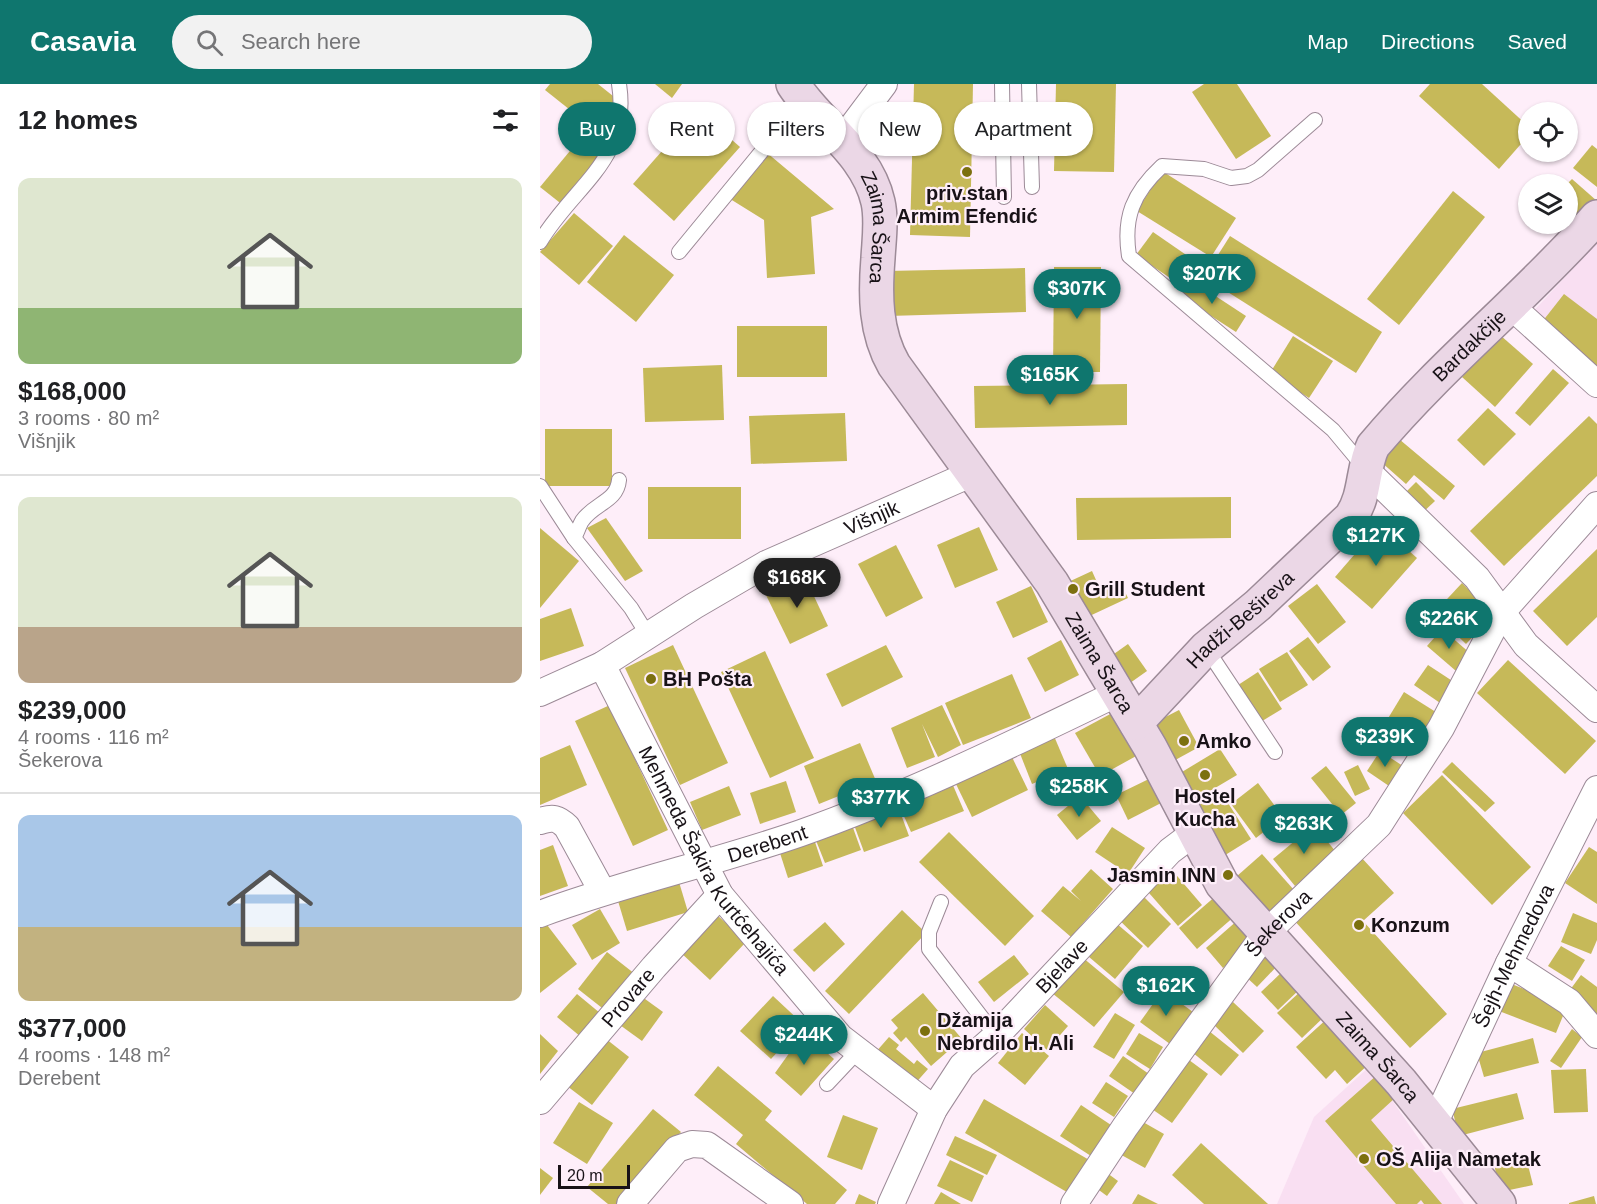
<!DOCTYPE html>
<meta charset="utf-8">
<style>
body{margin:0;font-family:Helvetica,sans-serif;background:#f2f2f2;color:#202124;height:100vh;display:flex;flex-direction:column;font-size:22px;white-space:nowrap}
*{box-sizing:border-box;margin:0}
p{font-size:20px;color:#757577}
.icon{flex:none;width:33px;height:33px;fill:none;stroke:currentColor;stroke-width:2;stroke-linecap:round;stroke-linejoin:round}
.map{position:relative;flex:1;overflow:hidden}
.sheet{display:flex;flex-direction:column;background:#fff;width:540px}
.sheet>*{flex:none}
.hud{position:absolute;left:18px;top:18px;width:570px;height:54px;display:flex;gap:12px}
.fabs{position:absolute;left:978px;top:18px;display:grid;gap:12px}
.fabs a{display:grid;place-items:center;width:60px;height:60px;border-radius:50%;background:#fff;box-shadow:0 2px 4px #0004;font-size:30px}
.scale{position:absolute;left:18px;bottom:15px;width:72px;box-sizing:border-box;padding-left:6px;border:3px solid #181217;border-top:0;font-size:16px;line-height:21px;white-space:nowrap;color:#181217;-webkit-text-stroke:4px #feeef9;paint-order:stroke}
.price{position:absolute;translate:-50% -51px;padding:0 14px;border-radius:21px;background:#0f766e;color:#fff;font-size:20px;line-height:39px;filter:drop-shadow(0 2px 3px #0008)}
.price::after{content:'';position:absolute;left:50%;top:36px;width:18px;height:14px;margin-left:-9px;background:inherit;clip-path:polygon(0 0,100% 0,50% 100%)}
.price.active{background:#222;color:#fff}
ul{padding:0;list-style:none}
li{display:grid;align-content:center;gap:12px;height:318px;padding:0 18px}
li+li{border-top:2px solid #e0e0e0}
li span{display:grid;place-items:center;height:186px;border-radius:12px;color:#555}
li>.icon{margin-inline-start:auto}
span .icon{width:108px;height:108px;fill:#fffc;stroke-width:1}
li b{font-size:26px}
h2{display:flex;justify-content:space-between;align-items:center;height:72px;padding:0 18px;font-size:26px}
.tag{padding:0 21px;border-radius:27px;background:#fff;box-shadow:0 2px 4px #0004;font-size:21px;line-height:54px}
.tag.active{background:#0f766e;color:#fff}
header{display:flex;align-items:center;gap:36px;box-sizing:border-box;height:84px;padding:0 30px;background:#0f766e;color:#fff}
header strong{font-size:28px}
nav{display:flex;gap:33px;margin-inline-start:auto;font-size:21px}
.search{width:420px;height:54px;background:#f2f2f2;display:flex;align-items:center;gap:15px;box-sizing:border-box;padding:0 21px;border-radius:33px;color:#757577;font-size:22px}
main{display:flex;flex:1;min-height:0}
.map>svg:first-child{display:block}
</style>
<header>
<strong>Casavia</strong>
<div class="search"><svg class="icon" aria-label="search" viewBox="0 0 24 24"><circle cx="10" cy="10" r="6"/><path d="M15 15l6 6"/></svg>Search here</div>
<nav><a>Map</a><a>Directions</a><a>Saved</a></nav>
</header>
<main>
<section class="sheet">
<h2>12 homes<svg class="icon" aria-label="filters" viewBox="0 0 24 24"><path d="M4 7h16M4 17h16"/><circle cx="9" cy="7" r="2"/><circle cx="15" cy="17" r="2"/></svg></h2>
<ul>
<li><span style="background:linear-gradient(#dfe7d0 70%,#8fb573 0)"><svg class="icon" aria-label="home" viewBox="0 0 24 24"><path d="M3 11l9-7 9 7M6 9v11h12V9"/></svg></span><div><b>$168,000</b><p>3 rooms · 80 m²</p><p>Višnjik</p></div></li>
<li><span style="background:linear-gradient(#dfe7d0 70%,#b9a48a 0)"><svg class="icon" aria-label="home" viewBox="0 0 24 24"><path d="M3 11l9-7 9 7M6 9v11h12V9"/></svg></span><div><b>$239,000</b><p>4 rooms · 116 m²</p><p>Šekerova</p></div></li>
<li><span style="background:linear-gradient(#a9c7e8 60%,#c2b280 0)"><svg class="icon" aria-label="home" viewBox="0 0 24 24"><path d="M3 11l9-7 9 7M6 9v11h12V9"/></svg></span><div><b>$377,000</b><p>4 rooms · 148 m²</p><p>Derebent</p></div></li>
</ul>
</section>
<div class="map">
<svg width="1057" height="1120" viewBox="0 0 1057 1120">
<rect width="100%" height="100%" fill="#feeef9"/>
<!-- built -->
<g fill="#f9dff2">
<path d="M 1057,159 L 1057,291 L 987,234 Z"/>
<path d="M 829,983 L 924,1120 L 737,1120 L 774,1033 Z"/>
</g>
<!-- building -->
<g fill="#c6b959">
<path d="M 10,0 L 58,0 L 78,16 L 54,45 L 5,6 Z"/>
<path d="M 115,0 L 142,0 L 132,14 Z"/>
<path d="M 374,0 L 433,0 L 430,153 L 370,151 Z"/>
<path d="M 516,0 L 576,0 L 574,88 L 514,87 Z"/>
<path d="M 664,0 L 697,0 L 731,52 L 696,75 L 652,8 Z"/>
<path d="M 890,0 L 942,0 L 988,42 L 988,52 L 959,85 L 879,12 Z"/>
<path d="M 158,26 L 200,63 L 134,137 L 93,100 Z"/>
<path d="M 44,50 L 66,67 L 24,122 L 0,103 Z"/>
<path d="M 1052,61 L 1057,65 L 1057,103 L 1033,84 Z"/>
<path d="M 226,68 L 294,125 L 271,133 L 275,190 L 227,194 L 224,136 L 187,113 Z"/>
<path d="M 622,87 L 696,134 L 671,173 L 597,127 Z"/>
<path d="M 1032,95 L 1057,117 L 1036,142 L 1028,135 L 1028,99 Z"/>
<path d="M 913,107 L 945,133 L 859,241 L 827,215 Z"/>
<path d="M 34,129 L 73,162 L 39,201 L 0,168 Z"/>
<path d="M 613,148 L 655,177 L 639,200 L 596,171 Z"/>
<path d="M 84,151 L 134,191 L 96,238 L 47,198 Z"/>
<path d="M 690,152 L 842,248 L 816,289 L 664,193 Z"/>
<path d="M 514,183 L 561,183 L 560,288 L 513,288 Z"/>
<path d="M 485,184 L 486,228 L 348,232 L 347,187 Z"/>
<path d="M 648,194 L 706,232 L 696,248 L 637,210 Z"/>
<path d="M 1024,210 L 1057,235 L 1057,282 L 1002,238 Z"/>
<rect x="197" y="242" width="90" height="51"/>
<path d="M 960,251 L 993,280 L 955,323 L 922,293 Z"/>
<path d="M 753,252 L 793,277 L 769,314 L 730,289 Z"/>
<path d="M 182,281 L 184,336 L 105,338 L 103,284 Z"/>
<path d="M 1013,285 L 1029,299 L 990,342 L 975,329 Z"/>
<path d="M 587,300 L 587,341 L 435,344 L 434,302 Z"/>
<path d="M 948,324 L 976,350 L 944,382 L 917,356 Z"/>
<path d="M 305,329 L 307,377 L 211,380 L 209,332 Z"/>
<path d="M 1049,332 L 1057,340 L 1057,392 L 964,482 L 930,447 Z"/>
<rect x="5" y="345" width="67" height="57"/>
<path d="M 859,355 L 915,402 L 904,416 L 874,391 L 866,400 L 840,377 Z"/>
<path d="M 876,398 L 895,417 L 880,431 L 862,412 Z"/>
<rect x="108" y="403" width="93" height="52"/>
<path d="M 691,413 L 691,454 L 537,456 L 536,414 Z"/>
<path d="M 66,434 L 103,487 L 85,497 L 47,444 Z"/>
<path d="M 840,441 L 877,474 L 832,525 L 795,493 Z"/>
<path d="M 439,443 L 458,486 L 415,504 L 397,461 Z"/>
<path d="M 0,444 L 39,477 L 0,524 Z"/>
<path d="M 356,461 L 383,514 L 346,533 L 318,480 Z"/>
<path d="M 1057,465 L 1057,533 L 1027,562 L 993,527 Z"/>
<path d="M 552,487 L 560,505 L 579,496 L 588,514 L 541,536 L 524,500 Z"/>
<path d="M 264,491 L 288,542 L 250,560 L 225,509 Z"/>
<path d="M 922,499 L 954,530 L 926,560 L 894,529 Z"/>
<path d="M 777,500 L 806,538 L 778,560 L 748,522 Z"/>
<path d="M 491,502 L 508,538 L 473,554 L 456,518 Z"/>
<path d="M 31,524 L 44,562 L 0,577 L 0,535 Z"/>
<path d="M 902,545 L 931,570 L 916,587 L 887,562 Z"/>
<path d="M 768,553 L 791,583 L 773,597 L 749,567 Z"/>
<path d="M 521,556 L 539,591 L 505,608 L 487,574 Z"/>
<path d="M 588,560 L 607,587 L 583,604 L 564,577 Z"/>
<path d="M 133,561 L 188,679 L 140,701 L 85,584 Z"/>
<path d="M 346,561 L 363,593 L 302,623 L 286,590 Z"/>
<path d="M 225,567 L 274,674 L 230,694 L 181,588 Z"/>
<path d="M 747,568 L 768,601 L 740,618 L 719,585 Z"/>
<path d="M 968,576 L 1056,657 L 1025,690 L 937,609 Z"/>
<path d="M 888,581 L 917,600 L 903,621 L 874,601 Z"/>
<path d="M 718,588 L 742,625 L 719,639 L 695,603 Z"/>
<path d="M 472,590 L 491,634 L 423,661 L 405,619 Z"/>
<path d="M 864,608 L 899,630 L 879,663 L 844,641 Z"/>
<path d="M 70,621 L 128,746 L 93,762 L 35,637 Z"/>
<path d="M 402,621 L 421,661 L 398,673 L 382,640 L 395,673 L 367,684 L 351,644 Z"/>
<path d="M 639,626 L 659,663 L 628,680 L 608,642 Z"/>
<path d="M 574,628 L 598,671 L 560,692 L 535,649 Z"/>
<path d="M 514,652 L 528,685 L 492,700 L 479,667 Z"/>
<path d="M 320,659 L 336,697 L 279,720 L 264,682 Z"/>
<path d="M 30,661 L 47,701 L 0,721 L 0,674 Z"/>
<path d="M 680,665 L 697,691 L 648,720 L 632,694 Z"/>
<path d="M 840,667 L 863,682 L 849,702 L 827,687 Z"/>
<path d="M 471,671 L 488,706 L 432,733 L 415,698 Z"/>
<path d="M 912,678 L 955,719 L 945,728 L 902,688 Z"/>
<path d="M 818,681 L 830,705 L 815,712 L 804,688 Z"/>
<path d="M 786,682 L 816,719 L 801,731 L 771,694 Z"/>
<path d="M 902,691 L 991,783 L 952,821 L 863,729 Z"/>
<path d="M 613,693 L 625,717 L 588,736 L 576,711 Z"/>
<path d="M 246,697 L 256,728 L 220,740 L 210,709 Z"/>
<path d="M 412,699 L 424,727 L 371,748 L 359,721 Z"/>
<path d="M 718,699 L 743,733 L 716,754 L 691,720 Z"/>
<path d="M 189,702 L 201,731 L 162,746 L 150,718 Z"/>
<path d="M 681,708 L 711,755 L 674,778 L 644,730 Z"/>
<path d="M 540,712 L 561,737 L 537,756 L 517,731 Z"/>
<path d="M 358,722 L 369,752 L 324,768 L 313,738 Z"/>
<path d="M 312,741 L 321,766 L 285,779 L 275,754 Z"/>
<path d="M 774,741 L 796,768 L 755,802 L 733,775 Z"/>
<path d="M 572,743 L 605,764 L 588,790 L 555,768 Z"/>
<path d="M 409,748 L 494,832 L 465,862 L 379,778 Z"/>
<path d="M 274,755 L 283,782 L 248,794 L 239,766 Z"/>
<path d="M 13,761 L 28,802 L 0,812 L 0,766 Z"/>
<path d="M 1049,763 L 1057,768 L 1057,820 L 1025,799 Z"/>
<path d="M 722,770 L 754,806 L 720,836 L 688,800 Z"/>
<path d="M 820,772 L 854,809 L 823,837 L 907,930 L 870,964 L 752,834 Z"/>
<path d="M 626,779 L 662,821 L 638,842 L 602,801 Z"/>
<path d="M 551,785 L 573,805 L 531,853 L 501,827 L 523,802 L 541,817 L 531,807 Z"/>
<path d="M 139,798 L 148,828 L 87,847 L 78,817 Z"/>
<path d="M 596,805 L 631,840 L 608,864 L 572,829 Z"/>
<path d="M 678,810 L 696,831 L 657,865 L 639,844 Z"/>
<path d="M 60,825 L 80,859 L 52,876 L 32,841 Z"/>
<path d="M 362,826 L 386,849 L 309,930 L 285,907 Z"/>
<path d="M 175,829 L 206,858 L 170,896 L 139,867 Z"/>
<path d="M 1033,829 L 1057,839 L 1057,856 L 1051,870 L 1021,858 Z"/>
<path d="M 570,834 L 603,862 L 575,895 L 542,867 Z"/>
<path d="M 699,835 L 716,855 L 683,884 L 666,864 Z"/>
<path d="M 4,837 L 37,880 L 0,909 L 0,840 Z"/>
<path d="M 285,838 L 305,860 L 274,888 L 253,866 Z"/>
<path d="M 1021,862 L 1045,876 L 1032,897 L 1008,882 Z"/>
<path d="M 67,868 L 100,894 L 71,931 L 38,905 Z"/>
<path d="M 725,869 L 738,881 L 717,903 L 704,891 Z"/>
<path d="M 474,871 L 489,890 L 454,918 L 438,898 Z"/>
<path d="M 542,873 L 584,908 L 554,943 L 512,909 Z"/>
<path d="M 744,886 L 761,904 L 738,926 L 721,908 Z"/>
<path d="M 650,890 L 671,910 L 660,922 L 639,901 Z"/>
<path d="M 1041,891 L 1057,903 L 1057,933 L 1027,910 Z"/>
<path d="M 969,899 L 1027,922 L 1016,949 L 959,927 Z"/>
<path d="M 623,906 L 653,928 L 630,960 L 600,938 Z"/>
<path d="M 762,906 L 786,931 L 762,954 L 737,929 Z"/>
<path d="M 94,907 L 123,928 L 102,957 L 73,936 Z"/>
<path d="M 383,909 L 422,955 L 391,982 L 366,953 L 361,958 L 353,949 L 358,944 L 351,936 Z"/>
<path d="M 37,910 L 66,934 L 47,958 L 17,933 Z"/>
<path d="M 233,912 L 263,940 L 231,975 L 200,947 Z"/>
<path d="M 693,918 L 724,947 L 703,969 L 673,940 Z"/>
<path d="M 505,921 L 528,942 L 507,966 L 484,945 Z"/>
<path d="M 575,929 L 595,941 L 574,975 L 553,963 Z"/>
<path d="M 789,933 L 830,979 L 807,1000 L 795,986 L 786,995 L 756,963 Z"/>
<path d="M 1032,945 L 1042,953 L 1021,984 L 1010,977 Z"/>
<path d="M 669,947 L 699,971 L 681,992 L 652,968 Z"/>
<path d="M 482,949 L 509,972 L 485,1001 L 458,979 Z"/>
<path d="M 599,949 L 623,963 L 610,985 L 586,970 Z"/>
<path d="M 0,950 L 18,967 L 0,990 Z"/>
<path d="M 61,951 L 89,973 L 52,1021 L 23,999 Z"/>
<path d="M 269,953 L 294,975 L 261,1012 L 235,989 L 255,961 L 259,964 Z"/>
<path d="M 349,953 L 359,961 L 356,965 L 374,980 L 377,976 L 388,985 L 373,1002 L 335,969 Z"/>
<path d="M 993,954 L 999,979 L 944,993 L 937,969 Z"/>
<path d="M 583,972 L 609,990 L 595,1010 L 569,992 Z"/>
<path d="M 645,973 L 668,990 L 632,1039 L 609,1023 Z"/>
<path d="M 178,982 L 232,1027 L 225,1036 L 307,1106 L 295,1120 L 267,1120 L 196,1060 L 203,1051 L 154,1011 Z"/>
<path d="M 1046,985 L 1048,1028 L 1014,1029 L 1011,986 Z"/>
<path d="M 837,991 L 855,1014 L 831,1036 L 902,1120 L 884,1120 L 881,1116 L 877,1120 L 856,1120 L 785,1037 Z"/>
<path d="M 566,998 L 588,1012 L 574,1033 L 552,1019 Z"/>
<path d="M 977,1009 L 984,1035 L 919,1052 L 912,1025 Z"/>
<path d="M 444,1015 L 551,1077 L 532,1111 L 425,1049 Z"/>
<path d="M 39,1018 L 73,1039 L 47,1080 L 13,1059 Z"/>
<path d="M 541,1021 L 571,1041 L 551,1072 L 520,1052 Z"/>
<path d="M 113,1025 L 141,1048 L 80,1120 L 68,1120 L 47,1103 Z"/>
<path d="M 303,1031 L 338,1044 L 322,1086 L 287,1073 Z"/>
<path d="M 596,1034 L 624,1050 L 605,1084 L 576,1068 Z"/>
<path d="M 415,1052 L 457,1071 L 447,1091 L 406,1071 Z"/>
<path d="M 661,1059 L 728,1120 L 664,1120 L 632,1091 Z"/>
<path d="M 986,1073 L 993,1101 L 960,1108 L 954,1080 Z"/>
<path d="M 410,1076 L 444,1092 L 432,1118 L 397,1102 Z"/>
<path d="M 0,1084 L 13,1094 L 0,1111 Z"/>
<path d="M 563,1086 L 578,1097 L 567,1112 L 552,1101 Z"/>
<path d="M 401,1108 L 421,1120 L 394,1120 Z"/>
<path d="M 319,1110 L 336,1118 L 335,1120 L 315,1120 Z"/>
<path d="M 598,1110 L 618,1120 L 592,1120 Z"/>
<path d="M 1054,1112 L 1056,1120 L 1029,1120 L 1029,1119 Z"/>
</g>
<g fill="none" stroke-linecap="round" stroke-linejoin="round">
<!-- lane casing -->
<g stroke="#9c8a97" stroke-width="16">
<g id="lane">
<path d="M 462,0 L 464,113"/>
<path d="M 489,0 L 492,103"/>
<path d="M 775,36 L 718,86 L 707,92 L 691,94 L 664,85 L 622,82 C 593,109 583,133 589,172 L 793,346 L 823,382"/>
<path d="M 0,158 C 33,102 91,76 79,0"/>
<path d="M 139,168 L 264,16"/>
<path d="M 0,402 L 34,454 L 91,524 L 109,553"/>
<path d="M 34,454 C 37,449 39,442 42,437 C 54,419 77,418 79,396"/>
<path d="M 666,564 L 735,668"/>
<path d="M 401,818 L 389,848 L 389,865 L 456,952"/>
<path d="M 287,1000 L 318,967"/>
</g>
</g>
<!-- street casing -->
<g stroke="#9c8a97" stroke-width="28">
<g id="street">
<path d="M 302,56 L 344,0"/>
<path d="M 971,222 L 1057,300"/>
<path d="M 825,385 L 937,494 L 986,561 L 1057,625"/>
<path id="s1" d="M 62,581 L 180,811 L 300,953 L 394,1025"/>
<path id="s2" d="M 0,609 L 62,581 L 154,522 L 226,480 L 433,389"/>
<path d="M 0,737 C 13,733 18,734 27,743 L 62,807"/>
<path id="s3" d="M 0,830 C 86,798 175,779 261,749 C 371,710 474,659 578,609"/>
<path d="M 969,879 L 1029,918 L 1057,951"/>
<path id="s4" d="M 0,1017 L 114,883 L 180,811"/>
<path id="s5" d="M 895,1038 L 969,879 L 1057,705"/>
<path d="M 90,1120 L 137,1065 L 152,1060 L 167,1061 L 250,1120"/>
<path id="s6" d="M 351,1120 L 394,1025 L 422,982 L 456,952 L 630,767 L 654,749"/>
<path id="s7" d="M 534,1120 L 585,1043 L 726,849 L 839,741 L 901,644 L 961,529 L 1057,421"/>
</g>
</g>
<!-- secondary casing -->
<g stroke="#9c8a97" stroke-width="36">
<g id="secondary">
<path id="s8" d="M 253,0 C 279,41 327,68 338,118 C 342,136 339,156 338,174 C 335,211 335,248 354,281 L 512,499 L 610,663 L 682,800 L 861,998 L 959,1120"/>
<path id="s9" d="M 596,639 L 666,564 L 718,521 L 811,433 C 826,411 822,385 833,362 C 902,280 986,213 1057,133"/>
</g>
</g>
<!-- lane -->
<use href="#lane" stroke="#fff" stroke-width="14"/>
<!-- street -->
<use href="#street" stroke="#fff" stroke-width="26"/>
<!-- secondary -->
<use href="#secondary" stroke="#ebd7e6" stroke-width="33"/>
</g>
<!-- markers -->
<g fill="#7c700f" stroke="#feeef9" stroke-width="2">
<circle cx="427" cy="88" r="6"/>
<circle cx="533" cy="505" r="6"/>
<circle cx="111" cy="595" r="6"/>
<circle cx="644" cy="657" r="6"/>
<circle cx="665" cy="691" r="6"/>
<circle cx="688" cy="791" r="6"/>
<circle cx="819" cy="841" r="6"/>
<circle cx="385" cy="947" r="6"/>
<circle cx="824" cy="1075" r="6"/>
</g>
<g text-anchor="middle" stroke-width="4.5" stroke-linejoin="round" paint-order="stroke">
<!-- poi labels -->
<g font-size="20" font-weight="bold" fill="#181217" stroke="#feeef9" text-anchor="start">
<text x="427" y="116" text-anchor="middle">priv.stan<tspan x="427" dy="23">Armim Efendić</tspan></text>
<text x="545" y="512">Grill Student</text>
<text x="123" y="602">BH Pošta</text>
<text x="656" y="664">Amko</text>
<text x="665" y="719" text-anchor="middle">Hostel<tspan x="665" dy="23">Kucha</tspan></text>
<text x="676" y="798" text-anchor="end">Jasmin INN</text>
<text x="831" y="848">Konzum</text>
<text x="397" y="943">Džamija<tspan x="397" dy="23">Nebrdilo H. Ali</tspan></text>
<text x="836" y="1082">OŠ Alija Nametak</text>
</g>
<!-- street labels -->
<g font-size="20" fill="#181217" stroke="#feeef9">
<text dy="7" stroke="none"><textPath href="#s8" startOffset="172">Zaima Šarca</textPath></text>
<text dy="7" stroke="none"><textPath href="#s9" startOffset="512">Bardakčije</textPath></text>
<text dy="7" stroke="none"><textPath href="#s2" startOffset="376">Višnjik</textPath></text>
<text dy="7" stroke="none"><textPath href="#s9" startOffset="147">Hadži-Bešireva</textPath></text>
<text dy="7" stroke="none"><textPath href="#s8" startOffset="675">Zaima Šarca</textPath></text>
<text dy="7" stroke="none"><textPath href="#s3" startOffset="238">Derebent</textPath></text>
<text dy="7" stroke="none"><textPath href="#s1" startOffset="226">Mehmeda Šakira Kurtćehajića</textPath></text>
<text dy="7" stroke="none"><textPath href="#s7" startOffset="348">Šekerova</textPath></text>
<text dy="7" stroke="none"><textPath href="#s5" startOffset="184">Šejh-Mehmedova</textPath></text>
<text dy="7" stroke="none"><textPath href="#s6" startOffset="297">Bjelave</textPath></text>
<text dy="7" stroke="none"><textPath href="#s4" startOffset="136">Provare</textPath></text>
<text dy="7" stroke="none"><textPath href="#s8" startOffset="1161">Zaima Šarca</textPath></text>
</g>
</g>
</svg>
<div class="fabs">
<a><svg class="icon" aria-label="locate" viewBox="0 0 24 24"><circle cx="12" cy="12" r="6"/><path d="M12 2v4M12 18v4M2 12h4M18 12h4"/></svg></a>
<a><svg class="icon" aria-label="layers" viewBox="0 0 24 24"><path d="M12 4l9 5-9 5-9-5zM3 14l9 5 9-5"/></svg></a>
</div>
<div class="scale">20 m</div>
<b class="price" style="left:672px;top:221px">$207K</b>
<b class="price" style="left:537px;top:236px">$307K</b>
<b class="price" style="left:510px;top:322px">$165K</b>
<b class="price" style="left:836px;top:483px">$127K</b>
<b class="price active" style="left:257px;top:525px">$168K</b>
<b class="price" style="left:909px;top:566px">$226K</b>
<b class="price" style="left:845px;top:684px">$239K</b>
<b class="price" style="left:539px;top:734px">$258K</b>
<b class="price" style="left:341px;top:745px">$377K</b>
<b class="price" style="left:764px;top:771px">$263K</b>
<b class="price" style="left:626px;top:933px">$162K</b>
<b class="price" style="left:264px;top:982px">$244K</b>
<div class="hud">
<a class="tag active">Buy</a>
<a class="tag">Rent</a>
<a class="tag">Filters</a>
<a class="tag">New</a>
<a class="tag">Apartment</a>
</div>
</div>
</main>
